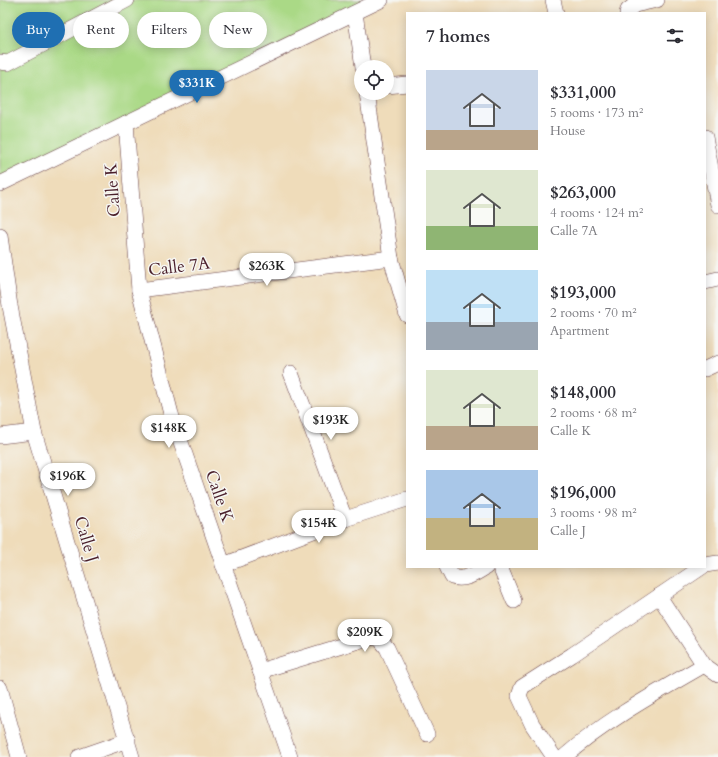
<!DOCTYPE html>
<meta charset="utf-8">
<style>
body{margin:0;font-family:Cardo,serif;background:#f2f2f3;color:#2b2b33;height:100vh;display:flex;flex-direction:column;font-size:15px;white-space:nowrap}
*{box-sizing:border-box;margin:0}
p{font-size:13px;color:#7c7c81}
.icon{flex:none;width:22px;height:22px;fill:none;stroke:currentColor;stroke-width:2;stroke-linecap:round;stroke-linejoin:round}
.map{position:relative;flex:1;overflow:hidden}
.panel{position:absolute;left:406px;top:12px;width:300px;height:556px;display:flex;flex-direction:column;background:#fff;border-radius:0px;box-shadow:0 2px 10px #0003}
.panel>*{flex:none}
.top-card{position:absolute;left:12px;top:12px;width:334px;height:36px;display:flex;gap:8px}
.tools{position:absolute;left:354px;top:60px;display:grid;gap:8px}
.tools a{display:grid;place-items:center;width:40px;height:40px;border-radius:50%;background:#fff;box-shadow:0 2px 10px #0003;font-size:20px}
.price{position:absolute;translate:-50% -34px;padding:0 9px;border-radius:14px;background:#fff;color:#222;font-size:13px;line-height:26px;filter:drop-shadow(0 1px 2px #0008)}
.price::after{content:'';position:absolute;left:50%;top:24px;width:12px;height:9px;margin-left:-6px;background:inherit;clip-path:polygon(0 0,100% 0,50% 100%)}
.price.on{background:#1f6fb2;color:#fff}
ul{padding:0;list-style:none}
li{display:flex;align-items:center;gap:12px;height:100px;padding:0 20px}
li span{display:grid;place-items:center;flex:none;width:112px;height:80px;border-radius:0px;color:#555}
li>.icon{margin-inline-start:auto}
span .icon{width:48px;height:48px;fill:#fffc;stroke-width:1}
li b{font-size:17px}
h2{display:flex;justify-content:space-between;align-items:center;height:48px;padding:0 20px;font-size:17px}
.tag{padding:0 14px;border-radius:18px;background:#fff;box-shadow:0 2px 10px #0003;font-size:14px;line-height:36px}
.tag.on{background:#1f6fb2;color:#fff}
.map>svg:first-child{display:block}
</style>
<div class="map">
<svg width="718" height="757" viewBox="0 0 718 757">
<rect width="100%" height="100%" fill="#f6f6f2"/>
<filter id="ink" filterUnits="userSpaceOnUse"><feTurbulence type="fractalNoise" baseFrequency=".025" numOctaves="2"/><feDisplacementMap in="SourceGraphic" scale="8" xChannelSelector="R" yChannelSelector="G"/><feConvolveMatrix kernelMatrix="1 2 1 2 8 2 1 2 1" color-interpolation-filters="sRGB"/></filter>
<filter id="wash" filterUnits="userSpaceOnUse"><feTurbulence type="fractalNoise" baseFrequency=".012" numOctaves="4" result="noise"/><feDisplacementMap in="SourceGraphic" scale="16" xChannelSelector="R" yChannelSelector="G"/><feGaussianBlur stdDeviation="0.9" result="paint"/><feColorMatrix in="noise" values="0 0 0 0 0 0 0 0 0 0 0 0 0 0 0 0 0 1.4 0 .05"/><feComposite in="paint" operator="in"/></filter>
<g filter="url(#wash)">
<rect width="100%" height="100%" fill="#efdcba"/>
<!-- green -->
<path fill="#aad986" stroke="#7a7c58" d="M 0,0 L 379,0 L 0,184 Z"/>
</g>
<g filter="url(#ink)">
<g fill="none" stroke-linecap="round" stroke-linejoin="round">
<!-- minor casing -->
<g stroke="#633b40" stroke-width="16">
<g id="minor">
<path d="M 553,0 L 556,13"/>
<path d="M 355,13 L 363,67"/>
<path d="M 627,13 L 628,10 L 635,5 L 657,0"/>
<path d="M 0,62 L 8,63 L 127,0"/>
<path d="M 387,86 L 407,84"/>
<path d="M 367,93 L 391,258 L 407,315"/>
<path d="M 126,123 L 139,290 L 171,414 L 290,757"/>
<path d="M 705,137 L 718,205"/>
<path d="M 0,184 L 381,0"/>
<path d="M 0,236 L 10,306 L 34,432 L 132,757"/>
<path d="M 705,282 L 718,279"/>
<path d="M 139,290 L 391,258"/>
<path d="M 705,369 L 718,363"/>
<path d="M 291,373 L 345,519"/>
<path d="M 0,436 L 34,432"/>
<path d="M 223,565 L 345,519 L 407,499"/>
<path d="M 705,565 L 718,563"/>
<path d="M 447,567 L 452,577 C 465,581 475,574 486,567"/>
<path d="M 500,567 L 514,601"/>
<path d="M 659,596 L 704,665 L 718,675"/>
<path d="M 260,671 L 371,637 L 380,639 L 387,648 L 427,734"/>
<path d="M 0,688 L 19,757"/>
<path d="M 79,757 L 128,740"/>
<path d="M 554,757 L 532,724 L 519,696 L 522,687 L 572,655 L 702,567"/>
<path d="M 564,757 C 606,720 656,693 704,665"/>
</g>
</g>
<!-- minor -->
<use href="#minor" stroke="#fff" stroke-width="15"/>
</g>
</g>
<g text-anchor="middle" stroke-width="3" stroke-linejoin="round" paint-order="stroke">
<!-- street labels -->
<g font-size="17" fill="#4a1f2b" stroke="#f6f6f2">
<text transform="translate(112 190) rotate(-94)" y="6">Calle K</text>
<text transform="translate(179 266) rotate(-7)" y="6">Calle 7A</text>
<text transform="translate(220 496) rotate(71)" y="6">Calle K</text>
<text transform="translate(87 539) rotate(73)" y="6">Calle J</text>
</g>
</g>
</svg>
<div class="tools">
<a><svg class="icon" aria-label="locate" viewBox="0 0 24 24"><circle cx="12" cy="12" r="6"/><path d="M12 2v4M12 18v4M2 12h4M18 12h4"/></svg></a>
</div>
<b class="price on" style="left:197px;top:104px">$331K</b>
<b class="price" style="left:267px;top:287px">$263K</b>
<b class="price" style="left:331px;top:441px">$193K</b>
<b class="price" style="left:169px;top:449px">$148K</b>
<b class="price" style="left:68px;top:497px">$196K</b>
<b class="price" style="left:319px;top:544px">$154K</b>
<b class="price" style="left:365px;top:653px">$209K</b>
<div class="top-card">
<a class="tag on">Buy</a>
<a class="tag">Rent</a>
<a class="tag">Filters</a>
<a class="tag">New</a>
</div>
<section class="panel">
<h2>7 homes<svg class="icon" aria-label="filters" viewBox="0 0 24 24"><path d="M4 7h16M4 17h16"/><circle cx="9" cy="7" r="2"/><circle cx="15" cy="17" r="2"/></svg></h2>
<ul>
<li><span style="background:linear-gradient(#c9d6e8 75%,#b9a48a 0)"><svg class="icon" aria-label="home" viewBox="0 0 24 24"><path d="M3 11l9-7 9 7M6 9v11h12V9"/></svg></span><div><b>$331,000</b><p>5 rooms · 173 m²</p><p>House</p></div></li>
<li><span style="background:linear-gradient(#dfe7d0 70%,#8fb573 0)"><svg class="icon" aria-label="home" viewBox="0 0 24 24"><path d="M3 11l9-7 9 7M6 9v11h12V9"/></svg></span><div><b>$263,000</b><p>4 rooms · 124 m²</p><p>Calle 7A</p></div></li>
<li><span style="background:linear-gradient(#bfe0f5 65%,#9aa5b1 0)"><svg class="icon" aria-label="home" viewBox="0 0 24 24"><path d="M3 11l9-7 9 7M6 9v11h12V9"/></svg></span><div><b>$193,000</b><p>2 rooms · 70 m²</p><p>Apartment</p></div></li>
<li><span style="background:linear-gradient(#dfe7d0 70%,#b9a48a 0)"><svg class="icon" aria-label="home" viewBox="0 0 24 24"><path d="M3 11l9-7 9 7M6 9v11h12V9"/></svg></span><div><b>$148,000</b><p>2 rooms · 68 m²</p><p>Calle K</p></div></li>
<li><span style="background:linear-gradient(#a9c7e8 60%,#c2b280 0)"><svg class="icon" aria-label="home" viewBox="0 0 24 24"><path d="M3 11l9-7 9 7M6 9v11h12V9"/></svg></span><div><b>$196,000</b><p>3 rooms · 98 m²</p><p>Calle J</p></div></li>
</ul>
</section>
</div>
